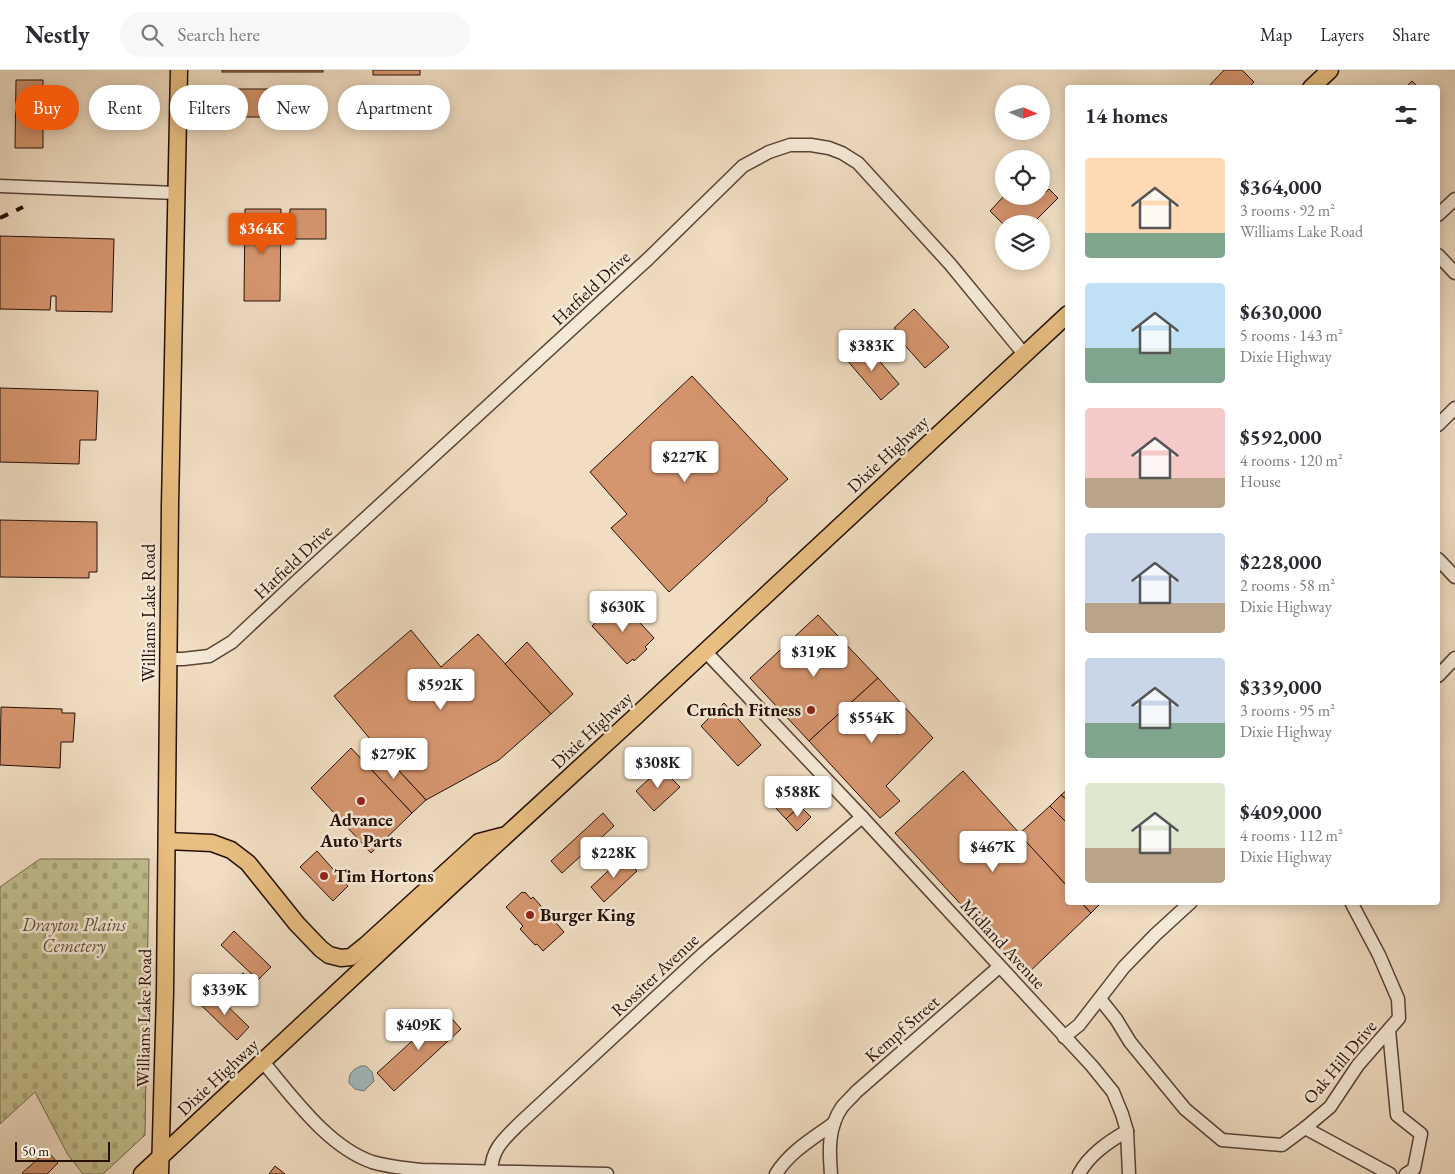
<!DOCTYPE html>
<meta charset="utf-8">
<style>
body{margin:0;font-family:"EB Garamond",serif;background:#f7f7f7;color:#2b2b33;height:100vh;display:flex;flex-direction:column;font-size:19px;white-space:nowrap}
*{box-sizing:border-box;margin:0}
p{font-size:16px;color:#7c7c81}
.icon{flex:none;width:28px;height:28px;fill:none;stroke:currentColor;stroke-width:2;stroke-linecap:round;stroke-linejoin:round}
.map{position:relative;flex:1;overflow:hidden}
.drawer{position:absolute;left:1065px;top:15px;width:375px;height:820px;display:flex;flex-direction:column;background:#fff;border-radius:5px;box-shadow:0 2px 12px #0003}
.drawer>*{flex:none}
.hud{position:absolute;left:15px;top:15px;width:475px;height:45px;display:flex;gap:10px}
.needle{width:32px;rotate:93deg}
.tools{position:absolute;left:995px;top:15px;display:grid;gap:10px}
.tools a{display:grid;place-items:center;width:55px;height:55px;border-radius:50%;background:#fff;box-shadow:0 2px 12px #0003;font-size:25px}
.scale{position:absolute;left:15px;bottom:12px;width:95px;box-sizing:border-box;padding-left:5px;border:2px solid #251008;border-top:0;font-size:14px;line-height:18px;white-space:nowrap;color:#251008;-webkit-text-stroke:4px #f5e9d7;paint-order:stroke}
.price{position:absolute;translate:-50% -42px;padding:0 11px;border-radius:5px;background:#fff;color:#222;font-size:16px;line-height:32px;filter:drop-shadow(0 1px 2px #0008)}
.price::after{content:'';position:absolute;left:50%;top:30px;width:15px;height:11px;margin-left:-8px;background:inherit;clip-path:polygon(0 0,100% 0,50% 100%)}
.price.active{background:#ea580c;color:#fff}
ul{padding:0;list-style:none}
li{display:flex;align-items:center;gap:15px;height:125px;padding:0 20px}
li span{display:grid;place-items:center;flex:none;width:140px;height:100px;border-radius:5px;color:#555}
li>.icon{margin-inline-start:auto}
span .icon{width:60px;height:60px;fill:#fffc;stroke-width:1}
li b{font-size:21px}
h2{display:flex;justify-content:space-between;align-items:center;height:60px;padding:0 20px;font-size:21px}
.tag{padding:0 18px;border-radius:22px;background:#fff;box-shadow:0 2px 12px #0003;font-size:18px;line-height:45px}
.tag.active{background:#ea580c;color:#fff}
header{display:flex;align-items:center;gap:30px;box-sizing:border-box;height:70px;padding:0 25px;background:#fff;border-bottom:1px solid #e1e1e2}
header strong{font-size:24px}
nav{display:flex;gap:28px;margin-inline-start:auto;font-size:18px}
.search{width:350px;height:45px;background:#f7f7f7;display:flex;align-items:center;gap:12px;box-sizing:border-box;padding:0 18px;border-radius:28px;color:#7c7c81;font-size:19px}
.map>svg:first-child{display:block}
</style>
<header>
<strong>Nestly</strong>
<div class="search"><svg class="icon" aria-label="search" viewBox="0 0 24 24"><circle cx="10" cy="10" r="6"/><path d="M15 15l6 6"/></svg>Search here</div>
<nav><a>Map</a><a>Layers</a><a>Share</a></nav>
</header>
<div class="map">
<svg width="1455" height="1104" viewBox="0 0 1455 1104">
<defs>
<pattern id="cemetery-stones" width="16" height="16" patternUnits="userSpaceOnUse" patternTransform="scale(1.25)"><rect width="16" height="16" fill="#c1bf8e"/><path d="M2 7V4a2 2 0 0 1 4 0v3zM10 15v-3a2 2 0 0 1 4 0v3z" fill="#a6a379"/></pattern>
</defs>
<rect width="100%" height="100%" fill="#f0ddc2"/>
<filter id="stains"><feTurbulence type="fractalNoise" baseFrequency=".004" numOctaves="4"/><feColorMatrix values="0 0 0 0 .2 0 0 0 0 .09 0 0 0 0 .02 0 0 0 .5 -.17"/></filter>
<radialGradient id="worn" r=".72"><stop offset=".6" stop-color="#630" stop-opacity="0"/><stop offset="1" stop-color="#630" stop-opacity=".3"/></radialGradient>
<!-- cemetery -->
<path fill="url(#cemetery-stones)" stroke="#73684b" d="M 40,789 L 149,789 L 145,1065 L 103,1104 L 83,1104 L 68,1085 L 35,1022 L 0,1054 L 0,817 Z"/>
<!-- water -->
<path fill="#a0b9be" stroke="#6f7575" d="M 361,996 L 366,996 L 372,1002 L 374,1011 L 364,1021 L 355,1019 L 349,1013 C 349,1003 352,1000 361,996 Z"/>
<!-- building -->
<g fill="#d5956e" stroke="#251008">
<rect x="222" y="0" width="101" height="2"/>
<rect x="373" y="0" width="47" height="5"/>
<path d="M 1224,0 L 1242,0 L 1254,12 L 1248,18 L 1207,18 Z"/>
<path d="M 16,10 L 43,10 L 43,78 L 15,78 Z"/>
<path d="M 1412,11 L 1419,18 L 1405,18 Z"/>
<path d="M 219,19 L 276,19 L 276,47 L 238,47 L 238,51 L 219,51 Z"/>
<rect x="368" y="23" width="30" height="14"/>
<path d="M 1049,119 L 1058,128 L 1032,154 L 1004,154 L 1004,155 L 990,141 L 1004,126 L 1041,126 L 1041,122 L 1044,124 Z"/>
<path d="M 245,139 L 281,139 L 280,231 L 244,231 Z"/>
<path d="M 290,139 L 326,139 L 326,169 L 289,169 Z"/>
<path d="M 0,166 L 114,169 L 112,242 L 56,241 L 56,226 L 51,226 L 50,240 L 0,239 Z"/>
<path d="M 914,239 L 949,277 L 925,298 L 896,265 L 898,263 L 894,258 Z"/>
<path d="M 864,273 L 899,314 L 881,330 L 846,289 Z"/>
<path d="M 692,306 L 788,409 L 767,428 L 767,431 L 669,522 L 611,458 L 627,444 L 590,402 Z"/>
<path d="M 0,318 L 98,321 L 96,370 L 80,370 L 79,394 L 0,392 Z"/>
<path d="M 0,450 L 97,452 L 97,502 L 89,502 L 89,508 L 0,507 Z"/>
<path d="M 619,530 L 654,568 L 645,577 L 647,579 L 634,591 L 633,589 L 627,594 L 592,556 Z"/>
<path d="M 818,545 L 878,608 L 809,671 L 750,608 Z"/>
<path d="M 411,560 L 441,597 L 478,564 L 551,644 L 499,690 L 426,730 L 376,676 L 334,626 Z"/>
<path d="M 527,572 L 573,624 L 551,644 L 505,594 Z"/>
<path d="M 878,608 L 933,668 L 886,716 L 900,731 L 880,748 L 809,671 Z"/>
<path d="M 724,633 L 761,675 L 738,696 L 701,656 Z"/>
<path d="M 1,637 L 62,639 L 62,643 L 75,643 L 73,672 L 61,672 L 60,698 L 0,695 Z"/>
<path d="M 376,676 L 426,730 L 412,743 L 362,690 Z"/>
<path d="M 351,678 L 412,743 L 371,783 L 311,718 Z"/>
<path d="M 661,698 L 680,717 L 654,741 L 636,721 Z"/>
<path d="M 963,701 L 1068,817 L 1068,832 L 1081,832 L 1091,843 L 1026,905 L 895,763 Z"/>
<path d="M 1068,719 L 1068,731 L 1061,725 Z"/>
<path d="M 788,722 L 800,736 L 786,749 L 774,736 Z"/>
<path d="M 1061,725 L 1068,731 L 1068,754 L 1050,736 Z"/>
<path d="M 800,736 L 811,747 L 797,761 L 786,749 Z"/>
<path d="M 1050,736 L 1068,754 L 1068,817 L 1019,764 Z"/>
<path d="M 603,743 L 614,756 L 562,803 L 551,791 Z"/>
<path d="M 317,781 L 348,816 L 333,831 L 300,797 Z"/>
<path d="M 623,787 L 637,801 L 604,832 L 591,817 Z"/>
<path d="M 522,822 L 524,823 L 525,822 L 531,829 L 533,827 L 564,862 L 543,881 L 537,874 L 535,875 L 520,859 L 523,856 L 506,837 Z"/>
<path d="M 1081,832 L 1102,832 L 1091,843 Z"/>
<path d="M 234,861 L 271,897 L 258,910 L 221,875 Z"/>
<path d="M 243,903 L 258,917 L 246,928 L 231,914 Z"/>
<path d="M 214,923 L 249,957 L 237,970 L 201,935 Z"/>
<path d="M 445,941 L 461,959 L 394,1021 L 377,1003 Z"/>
<path d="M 47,1081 L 58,1093 L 47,1104 L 23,1104 L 22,1103 Z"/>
<path d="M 275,1096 L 285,1104 L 269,1104 Z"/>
</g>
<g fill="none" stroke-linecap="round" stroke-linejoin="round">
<!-- minor casing -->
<g stroke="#584336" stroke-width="15">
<g id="minor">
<path d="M 0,116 L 176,123"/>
<path d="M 1438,145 L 1455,129"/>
<path d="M 1438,185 L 1455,203"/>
<path d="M 1438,355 L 1455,338"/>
<path d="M 1438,489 L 1455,507"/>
<path d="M 705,581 L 862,747 L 1092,996 L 1113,1022 L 1122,1044 L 1127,1061 L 1129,1104"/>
<path d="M 169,589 L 183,589 L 209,586 L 232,572 L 296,512 L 649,188 L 743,96 L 769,82 L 790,75 L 811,75 L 829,78 L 842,83 L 858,93 L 950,194 L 1024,284"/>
<path d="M 1438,606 L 1455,588"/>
<path d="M 1100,929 L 1116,949 L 1130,972 L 1185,1039 L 1222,1070 L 1282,1075 L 1305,1058 L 1330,1037 L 1358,995 L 1399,948 L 1398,929 L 1379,885 L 1351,832"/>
<path d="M 1389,960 L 1397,1045 L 1421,1064 L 1414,1099 L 1406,1104"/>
<path d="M 1064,967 L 1079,955 L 1124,897 L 1155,865 L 1191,832"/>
<path d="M 263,992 C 293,1027 327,1076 372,1092 C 388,1097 405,1098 422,1100 L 607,1104"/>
<path d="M 1305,1058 L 1390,1104"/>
<path d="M 491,1101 C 492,1078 505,1068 520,1053 L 704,883 L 862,747"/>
<path d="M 776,1104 C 790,1081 814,1068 834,1053"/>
<path d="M 831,1104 C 829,1081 828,1057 842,1037 C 846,1032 852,1027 856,1022 L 999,897"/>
<path d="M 1079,1104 C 1089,1085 1108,1072 1127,1061"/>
</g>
</g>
<!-- major casing -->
<g stroke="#251008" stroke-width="19">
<g id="major">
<path d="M 1311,18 L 1330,0"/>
<path d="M 167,771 L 212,773 L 231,780 L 248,793 L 297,854 L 321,879 L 329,885 L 341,888 L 351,887 L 366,875 L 479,772 L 502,766"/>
<path d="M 142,1104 L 453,814 L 636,646 L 1068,244"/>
<path d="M 160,1104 L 165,922 L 170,435 L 179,0"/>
</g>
</g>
<!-- minor -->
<use href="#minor" stroke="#f5e9d7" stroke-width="12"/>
<!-- major -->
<use href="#major" stroke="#e8be81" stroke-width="16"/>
<!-- rail -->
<path stroke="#251008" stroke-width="4" stroke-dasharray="9 9" stroke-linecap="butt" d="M 0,148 L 23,137"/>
</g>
<!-- markers -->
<g fill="#8f2418" stroke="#f5e9d7" stroke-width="2">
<circle cx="811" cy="640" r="5"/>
<circle cx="361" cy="731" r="5"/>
<circle cx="324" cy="806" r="5"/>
<circle cx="530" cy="845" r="5"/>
</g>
<g text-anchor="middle" stroke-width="5" stroke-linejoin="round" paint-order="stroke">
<!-- street labels -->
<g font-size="18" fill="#251008" stroke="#f5e9d7">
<text transform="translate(591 218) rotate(-43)" y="6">Hatfield Drive</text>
<text transform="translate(888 384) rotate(-43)" y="6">Dixie Highway</text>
<text transform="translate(293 492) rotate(-43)" y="6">Hatfield Drive</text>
<text transform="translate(149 543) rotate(-90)" y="6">Williams Lake Road</text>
<text transform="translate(592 660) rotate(-43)" y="6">Dixie Highway</text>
<text transform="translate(1003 874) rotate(47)" y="6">Midland Avenue</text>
<text transform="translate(655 905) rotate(-43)" y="6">Rossiter Avenue</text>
<text transform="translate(144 948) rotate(-89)" y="6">Williams Lake Road</text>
<text transform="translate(902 959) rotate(-41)" y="6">Kempf Street</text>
<text transform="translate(1340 992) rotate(-50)" y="6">Oak Hill Drive</text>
<text transform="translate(218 1007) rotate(-43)" y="6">Dixie Highway</text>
</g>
<!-- poi labels -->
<g font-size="18" font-weight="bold" fill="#251008" stroke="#f5e9d7" text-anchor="start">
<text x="801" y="646" text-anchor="end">Crunch Fitness</text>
<text x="361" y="756" text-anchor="middle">Advance<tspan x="361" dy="21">Auto Parts</tspan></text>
<text x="334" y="812">Tim Hortons</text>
<text x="540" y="851">Burger King</text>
</g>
<!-- park labels -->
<g font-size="18" font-style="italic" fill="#5c4d37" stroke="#f5e9d7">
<text x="74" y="861">Drayton Plains<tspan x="74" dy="21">Cemetery</tspan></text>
</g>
</g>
<rect width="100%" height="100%" filter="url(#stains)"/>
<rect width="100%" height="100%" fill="url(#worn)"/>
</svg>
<div class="tools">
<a><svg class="needle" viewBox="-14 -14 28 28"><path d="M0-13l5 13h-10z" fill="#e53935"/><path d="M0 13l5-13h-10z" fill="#7c7c81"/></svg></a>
<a><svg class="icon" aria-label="locate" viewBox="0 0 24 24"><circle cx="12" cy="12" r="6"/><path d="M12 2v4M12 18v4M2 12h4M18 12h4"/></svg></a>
<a><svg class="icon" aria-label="layers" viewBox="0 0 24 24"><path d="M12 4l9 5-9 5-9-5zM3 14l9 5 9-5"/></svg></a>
</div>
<div class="scale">50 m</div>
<b class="price active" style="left:262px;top:185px">$364K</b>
<b class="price" style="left:872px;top:302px">$383K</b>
<b class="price" style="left:685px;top:413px">$227K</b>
<b class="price" style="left:623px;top:563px">$630K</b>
<b class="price" style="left:814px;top:608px">$319K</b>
<b class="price" style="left:441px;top:641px">$592K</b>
<b class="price" style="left:872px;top:674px">$554K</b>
<b class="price" style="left:394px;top:710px">$279K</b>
<b class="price" style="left:658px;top:719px">$308K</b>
<b class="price" style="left:798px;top:748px">$588K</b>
<b class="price" style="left:993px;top:803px">$467K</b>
<b class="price" style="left:614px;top:809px">$228K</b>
<b class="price" style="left:225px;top:946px">$339K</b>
<b class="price" style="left:419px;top:981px">$409K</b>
<div class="hud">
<a class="tag active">Buy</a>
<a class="tag">Rent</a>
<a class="tag">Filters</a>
<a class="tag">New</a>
<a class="tag">Apartment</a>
</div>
<section class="drawer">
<h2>14 homes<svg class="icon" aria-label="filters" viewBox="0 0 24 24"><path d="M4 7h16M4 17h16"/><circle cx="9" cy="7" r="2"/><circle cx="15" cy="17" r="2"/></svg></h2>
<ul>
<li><span style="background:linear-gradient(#ffd9b3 75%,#7fa58c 0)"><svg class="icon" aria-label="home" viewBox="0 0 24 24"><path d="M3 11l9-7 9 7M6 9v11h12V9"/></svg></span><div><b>$364,000</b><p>3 rooms · 92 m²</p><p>Williams Lake Road</p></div></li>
<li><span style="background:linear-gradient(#bfe0f5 65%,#7fa58c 0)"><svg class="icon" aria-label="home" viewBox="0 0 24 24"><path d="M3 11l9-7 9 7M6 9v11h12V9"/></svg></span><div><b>$630,000</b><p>5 rooms · 143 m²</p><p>Dixie Highway</p></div></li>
<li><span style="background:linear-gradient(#f6c9c9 70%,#b9a48a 0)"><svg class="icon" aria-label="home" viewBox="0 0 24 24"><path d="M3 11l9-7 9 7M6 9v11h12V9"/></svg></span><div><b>$592,000</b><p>4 rooms · 120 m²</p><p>House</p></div></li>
<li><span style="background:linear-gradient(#c9d6e8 70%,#b9a48a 0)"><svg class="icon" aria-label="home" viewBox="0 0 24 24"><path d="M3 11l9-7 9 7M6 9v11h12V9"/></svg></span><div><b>$228,000</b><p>2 rooms · 58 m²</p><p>Dixie Highway</p></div></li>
<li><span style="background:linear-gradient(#c9d6e8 65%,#7fa58c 0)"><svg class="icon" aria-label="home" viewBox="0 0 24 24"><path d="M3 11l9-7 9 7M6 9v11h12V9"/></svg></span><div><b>$339,000</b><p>3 rooms · 95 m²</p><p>Dixie Highway</p></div></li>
<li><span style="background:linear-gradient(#dfe7d0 65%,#b9a48a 0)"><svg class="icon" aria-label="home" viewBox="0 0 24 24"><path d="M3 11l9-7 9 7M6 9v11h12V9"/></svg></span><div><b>$409,000</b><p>4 rooms · 112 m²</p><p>Dixie Highway</p></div></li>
</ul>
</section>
</div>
